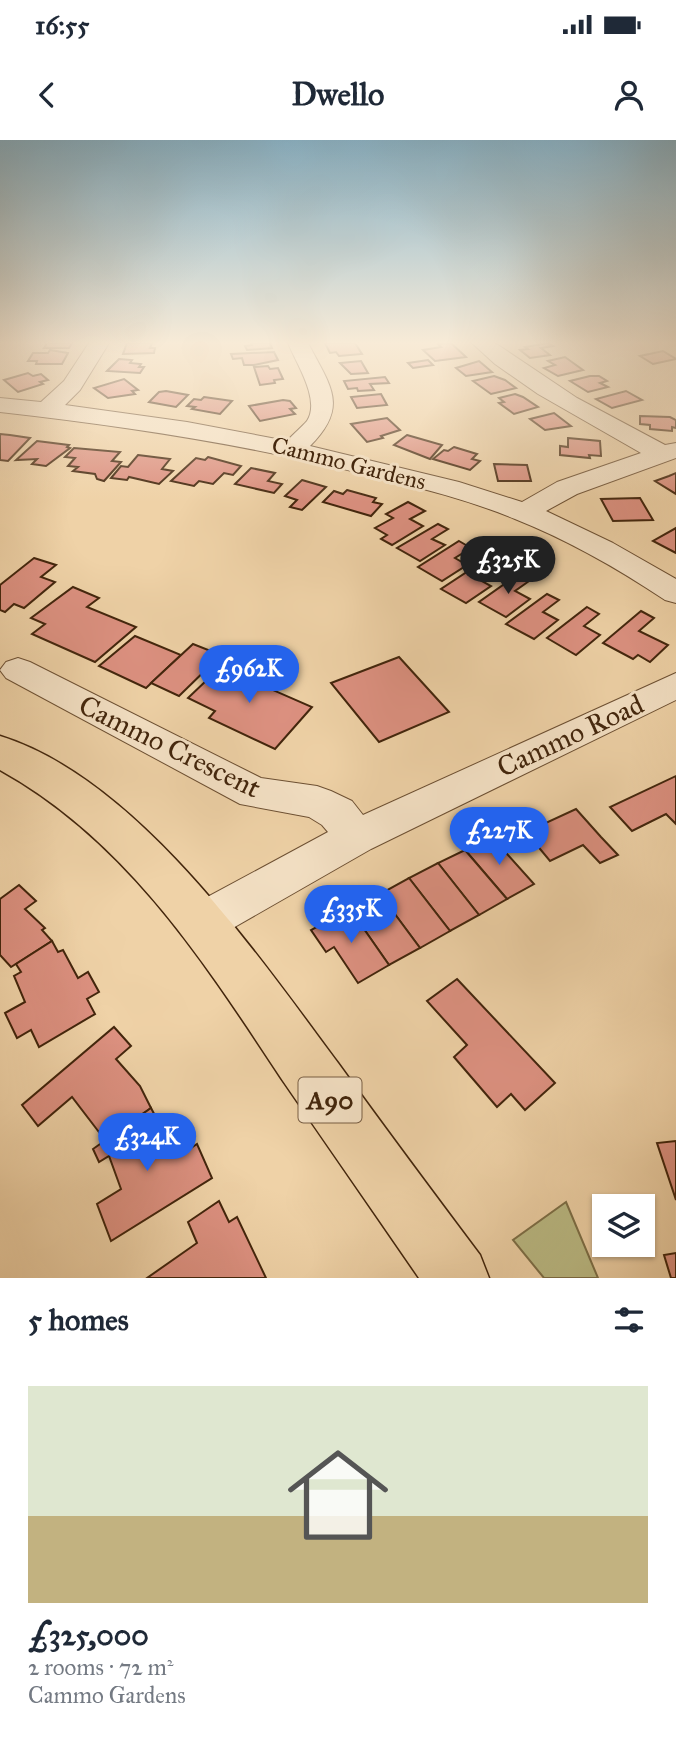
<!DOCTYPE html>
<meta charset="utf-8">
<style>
body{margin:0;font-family:"IM FELL Great Primer",serif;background:#f6f6f7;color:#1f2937;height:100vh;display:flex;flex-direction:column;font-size:26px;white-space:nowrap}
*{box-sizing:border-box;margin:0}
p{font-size:23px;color:#747a83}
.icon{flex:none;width:38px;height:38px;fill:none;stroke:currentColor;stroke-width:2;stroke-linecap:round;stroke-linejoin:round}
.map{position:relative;height:1138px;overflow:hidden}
.panel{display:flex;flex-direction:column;background:#fff;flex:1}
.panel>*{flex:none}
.fabs{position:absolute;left:592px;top:1054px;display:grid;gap:14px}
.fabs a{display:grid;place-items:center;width:63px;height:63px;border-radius:0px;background:#fff;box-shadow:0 2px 5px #0004;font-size:35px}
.price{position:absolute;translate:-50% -60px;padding:0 16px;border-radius:24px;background:#2563eb;color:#fff;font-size:23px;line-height:46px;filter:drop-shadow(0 2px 4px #0008)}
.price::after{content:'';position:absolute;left:50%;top:42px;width:21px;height:16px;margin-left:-10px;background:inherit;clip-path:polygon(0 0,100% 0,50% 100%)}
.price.on{background:#222;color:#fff}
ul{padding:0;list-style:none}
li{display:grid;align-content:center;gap:14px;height:371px;padding:0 28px}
li span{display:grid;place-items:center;height:217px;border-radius:0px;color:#555}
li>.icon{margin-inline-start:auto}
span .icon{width:126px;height:126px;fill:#fffc;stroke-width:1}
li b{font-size:30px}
h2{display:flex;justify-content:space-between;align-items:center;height:84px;padding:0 28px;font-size:30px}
.status{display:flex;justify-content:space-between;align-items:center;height:49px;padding:0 35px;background:#fff;direction:ltr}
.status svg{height:19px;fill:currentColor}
header{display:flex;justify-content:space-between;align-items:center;height:91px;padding:0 28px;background:#fff;font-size:32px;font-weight:700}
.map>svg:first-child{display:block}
</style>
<div class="status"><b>16:55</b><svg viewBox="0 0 49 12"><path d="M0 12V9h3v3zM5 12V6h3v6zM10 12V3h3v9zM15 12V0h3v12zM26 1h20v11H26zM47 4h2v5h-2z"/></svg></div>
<header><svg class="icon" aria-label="back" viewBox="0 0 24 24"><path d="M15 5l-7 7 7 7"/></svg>Dwello<svg class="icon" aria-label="person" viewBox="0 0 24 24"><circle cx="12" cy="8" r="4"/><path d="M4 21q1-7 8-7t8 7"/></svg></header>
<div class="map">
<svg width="676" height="1138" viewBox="0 0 676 1138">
<rect width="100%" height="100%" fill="#efd2a7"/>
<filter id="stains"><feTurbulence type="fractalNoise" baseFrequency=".00286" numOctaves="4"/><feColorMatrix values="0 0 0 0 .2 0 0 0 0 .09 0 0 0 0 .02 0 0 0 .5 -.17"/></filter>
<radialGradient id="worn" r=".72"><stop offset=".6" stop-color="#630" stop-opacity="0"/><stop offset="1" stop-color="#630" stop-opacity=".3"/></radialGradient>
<!-- green -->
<path fill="#bbbb85" stroke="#7e7048" stroke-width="2" d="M 566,1062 L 598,1138 L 544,1138 L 513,1100 Z"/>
<!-- building -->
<g fill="#dd9181" stroke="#42250c" stroke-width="2">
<path d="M 47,203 L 72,203 L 69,208 L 44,208 Z"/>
<path d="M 127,203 L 152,203 L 150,208 L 155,208 L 154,213 L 123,214 Z"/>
<path d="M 251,203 L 270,203 L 272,208 L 247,210 L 245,206 L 252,205 Z"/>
<path d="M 325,203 L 355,203 L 362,214 L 339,216 L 336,212 L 330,213 Z"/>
<path d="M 451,203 L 466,217 L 435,221 L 423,210 L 441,207 L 438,204 Z"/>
<path d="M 548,203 L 553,206 L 541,208 L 550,215 L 530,218 L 520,210 L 528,209 L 525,207 Z"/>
<path d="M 50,210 L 68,213 L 62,224 L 36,224 L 37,221 L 28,221 L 33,213 L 48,213 Z"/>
<path d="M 663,211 L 676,219 L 653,224 L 640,216 Z"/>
<path d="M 274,212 L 278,220 L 254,225 L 244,225 L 242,218 L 233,219 L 231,214 Z"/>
<path d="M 565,217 L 583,230 L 558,236 L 544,228 L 555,225 L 548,221 Z"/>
<path d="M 119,219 L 132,220 L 130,223 L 141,224 L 139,227 L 144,227 L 140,233 L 107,231 Z"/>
<path d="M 428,220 L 433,225 L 413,228 L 408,223 Z"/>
<path d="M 361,221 L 368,233 L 351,234 L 340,223 Z"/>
<path d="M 479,221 L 492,232 L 466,236 L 456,228 Z"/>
<path d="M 268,226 L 270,229 L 278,228 L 283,239 L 274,240 L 275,243 L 260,245 L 254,227 Z"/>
<path d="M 28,233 L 33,236 L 41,234 L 48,240 L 40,242 L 43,244 L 18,252 L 4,240 Z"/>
<path d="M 494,236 L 505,240 L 516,248 L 491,254 L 473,241 Z"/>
<path d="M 590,236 L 599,236 L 607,241 L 600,243 L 608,247 L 588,252 L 570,241 Z"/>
<path d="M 385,237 L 389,243 L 370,244 L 374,250 L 358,251 L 357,248 L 348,249 L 344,241 Z"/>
<path d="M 124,239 L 138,250 L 132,251 L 135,254 L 108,258 L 94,248 Z"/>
<path d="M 166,251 L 188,255 L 176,267 L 149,262 L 159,252 Z"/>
<path d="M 626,251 L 642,260 L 612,268 L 596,259 Z"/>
<path d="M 381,254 L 387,265 L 357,268 L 351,257 Z"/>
<path d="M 515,254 L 523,257 L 538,267 L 514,274 L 499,263 L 504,262 L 499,258 Z"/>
<path d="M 204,257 L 232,261 L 220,274 L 192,269 L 195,267 L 187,266 L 194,259 L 201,260 Z"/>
<path d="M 283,260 L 290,261 L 296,268 L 290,269 L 295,274 L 260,281 L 249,266 Z"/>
<path d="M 554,273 L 571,286 L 545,290 L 530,279 Z"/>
<path d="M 640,276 L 670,277 L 676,280 L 676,288 L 672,287 L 672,291 L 650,289 L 650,285 L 640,284 Z"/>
<path d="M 387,278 L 400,290 L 381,296 L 383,298 L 367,302 L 351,284 Z"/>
<path d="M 0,294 L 10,295 L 30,298 L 8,321 L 0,320 Z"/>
<path d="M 407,295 L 442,305 L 430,319 L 394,305 Z"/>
<path d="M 568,298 L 600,301 L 601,316 L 589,315 L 590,318 L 560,315 L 560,306 L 568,307 Z"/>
<path d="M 37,301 L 69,305 L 67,307 L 70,308 L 46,326 L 32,324 L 37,319 L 16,320 Z"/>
<path d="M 454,307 L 477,314 L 472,319 L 480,321 L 470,330 L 433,319 L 444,310 L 448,311 Z"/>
<path d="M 74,308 L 120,312 L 112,321 L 121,322 L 104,341 L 97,339 L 95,334 L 73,331 L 78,327 L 68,326 L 75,318 L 65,317 Z"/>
<path d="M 138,315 L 170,319 L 162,329 L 173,331 L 159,344 L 129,337 L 127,340 L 111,338 L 121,326 L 128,327 Z"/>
<path d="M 208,317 L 241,326 L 233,335 L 224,333 L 213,344 L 199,341 L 194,346 L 171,341 L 196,318 L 205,320 Z"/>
<path d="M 494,324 L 527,325 L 531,341 L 498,341 Z"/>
<path d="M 251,328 L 275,333 L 268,341 L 282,344 L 274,353 L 235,344 Z"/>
<path d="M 676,333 L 676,354 L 655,341 L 669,336 Z"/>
<path d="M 302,340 L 326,347 L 302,370 L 290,367 L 297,360 L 285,356 Z"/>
<path d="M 347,350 L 376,358 L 373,362 L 382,364 L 371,376 L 323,362 L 334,351 L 343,354 Z"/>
<path d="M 640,358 L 653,380 L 613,381 L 601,359 Z"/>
<path d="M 408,362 L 425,371 L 410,379 L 423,386 L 392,405 L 381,399 L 387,395 L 375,388 L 393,378 L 386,374 Z"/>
<path d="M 438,384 L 448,389 L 432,399 L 445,405 L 420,421 L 397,408 Z"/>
<path d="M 676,388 L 676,413 L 653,401 Z"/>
<path d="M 459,401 L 471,408 L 455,418 L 467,425 L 442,441 L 418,427 Z"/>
<path d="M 34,418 L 56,425 L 41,437 L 55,442 L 24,468 L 14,464 L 5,472 L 0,470 L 0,445 Z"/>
<path d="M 482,422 L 494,428 L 478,439 L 491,446 L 466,463 L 441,449 Z"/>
<path d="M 520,433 L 532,439 L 515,451 L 530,459 L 506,477 L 479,462 Z"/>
<path d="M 73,447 L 99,458 L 87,467 L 136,487 L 95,522 L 32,494 L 45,484 L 31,478 Z"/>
<path d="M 547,454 L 559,460 L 543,472 L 558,480 L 534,499 L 506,484 Z"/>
<path d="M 587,467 L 599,474 L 584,486 L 600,495 L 576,515 L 547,498 Z"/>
<path d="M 641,471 L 654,478 L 639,491 L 668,505 L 650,522 L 638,515 L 633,519 L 603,503 Z"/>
<path d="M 135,496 L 181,515 L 146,548 L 99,526 Z"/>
<path d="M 193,504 L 221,515 L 179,556 L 151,543 Z"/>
<path d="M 399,517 L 449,572 L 379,602 L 331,543 Z"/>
<path d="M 230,518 L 259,531 L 250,540 L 312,567 L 275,609 L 209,578 L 215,571 L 188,558 Z"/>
<path d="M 676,636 L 676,684 L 666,674 L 632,691 L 610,667 Z"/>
<path d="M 576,669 L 601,697 L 618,715 L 600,723 L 583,705 L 550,721 L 526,692 Z"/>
<path d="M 491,696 L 534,744 L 507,759 L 465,710 Z"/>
<path d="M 465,710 L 507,759 L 479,775 L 438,723 Z"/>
<path d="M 438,723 L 479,775 L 450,791 L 409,738 Z"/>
<path d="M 409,738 L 450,791 L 420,808 L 380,754 Z"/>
<path d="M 19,745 L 36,761 L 25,769 L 45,788 L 42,790 L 52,801 L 11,827 L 0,815 L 0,759 Z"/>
<path d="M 380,754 L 420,808 L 389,825 L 350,769 Z"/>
<path d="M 350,769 L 389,825 L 358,843 L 334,807 L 326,812 L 311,790 Z"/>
<path d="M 52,801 L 58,812 L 63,810 L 78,838 L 88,832 L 99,852 L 87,859 L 95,874 L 39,907 L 31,890 L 17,898 L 5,873 L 25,862 L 14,836 L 21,832 L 16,824 Z"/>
<path d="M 457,839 L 555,943 L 525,970 L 511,954 L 497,967 L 454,917 L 467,905 L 427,861 Z"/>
<path d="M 114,887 L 131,906 L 116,919 L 140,946 L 151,968 L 105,1000 L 72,957 L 38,986 L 22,965 Z"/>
<path d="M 151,968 L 160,985 L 167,981 L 182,1014 L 197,1004 L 212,1038 L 111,1101 L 97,1064 L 121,1049 L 109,1016 L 99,1022 L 93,1009 Z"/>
<path d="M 676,1001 L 676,1060 L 657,1003 Z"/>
<path d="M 219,1061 L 229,1082 L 237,1077 L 266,1138 L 147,1138 L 197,1103 L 188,1082 Z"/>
<path d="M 676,1113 L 676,1138 L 671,1138 L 664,1115 Z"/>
</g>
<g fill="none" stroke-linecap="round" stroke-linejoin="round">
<!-- minor casing -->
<g stroke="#6d5033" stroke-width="2">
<g id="minor">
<path d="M 89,203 L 109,203 L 80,250 L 65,265 L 187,282 L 287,301 C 293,294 301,288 307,281 C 321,260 296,223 288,203 L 308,203 C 330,246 350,266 310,306 L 459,342 L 522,362 L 557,342 L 641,313 L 538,254 L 495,224 L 472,203 L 495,203 L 577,258 L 665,305 L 676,303 L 676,318 L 577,354 L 546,371 L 613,403 L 676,439 L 676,463 L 665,460 C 617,428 568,400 515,379 C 469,360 421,348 372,336 C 250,305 126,286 0,272 L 0,258 L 41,262 L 64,241 Z"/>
<path d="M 18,518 L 30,522 L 261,638 L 317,646 L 331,651 L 352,661 L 363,675 L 676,533 L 676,560 L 371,709 L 219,796 L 203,802 L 187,796 L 180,782 L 187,768 L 328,692 L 322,685 L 309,677 L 240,664 L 6,538 L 0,530 L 6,522 Z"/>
</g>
</g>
<!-- major casing -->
<g stroke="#42250c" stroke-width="3">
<path id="major" d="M 0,596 C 136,638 256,813 338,923 C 385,988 432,1051 480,1115 L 489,1138 L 419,1138 C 374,1072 328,1007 283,941 C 205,823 127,700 0,630 Z"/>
</g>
<!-- minor -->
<use href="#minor" fill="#f5e2c6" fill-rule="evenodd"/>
<!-- major -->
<use href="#major" fill="#efd2a7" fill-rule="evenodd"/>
</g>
<!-- sky -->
<linearGradient id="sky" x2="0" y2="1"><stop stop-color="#89b6cd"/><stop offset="0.56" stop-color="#f8ebd7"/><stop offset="1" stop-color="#f8ebd7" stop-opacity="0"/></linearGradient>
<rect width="676" height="362" fill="url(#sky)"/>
<g text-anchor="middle" stroke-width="6" stroke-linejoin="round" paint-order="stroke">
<!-- far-street labels -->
<g font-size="23" fill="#42250c" stroke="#f5e2c6">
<text transform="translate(349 323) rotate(14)" y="8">Cammo Gardens</text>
</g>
<!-- shield labels -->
<rect fill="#f5e2c6" stroke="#785e44" stroke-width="2" x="298.5" y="937.5" width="63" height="45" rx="5"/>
<g font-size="26" font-weight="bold" fill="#42250c">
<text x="330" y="969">A90</text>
</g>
<!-- street labels -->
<g font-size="28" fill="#42250c" stroke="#f5e2c6">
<text transform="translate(570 595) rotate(-25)" y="10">Cammo Road</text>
<text transform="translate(170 606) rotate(26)" y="10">Cammo Crescent</text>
</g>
</g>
<rect width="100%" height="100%" filter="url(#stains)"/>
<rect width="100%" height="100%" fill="url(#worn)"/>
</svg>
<div class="fabs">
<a><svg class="icon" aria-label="layers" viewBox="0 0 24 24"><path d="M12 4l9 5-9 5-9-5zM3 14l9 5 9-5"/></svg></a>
</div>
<b class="price on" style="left:508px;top:456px">£325K</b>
<b class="price" style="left:249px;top:565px">£962K</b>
<b class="price" style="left:499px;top:727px">£227K</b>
<b class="price" style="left:351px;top:805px">£335K</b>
<b class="price" style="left:147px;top:1033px">£324K</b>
</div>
<section class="panel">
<h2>5 homes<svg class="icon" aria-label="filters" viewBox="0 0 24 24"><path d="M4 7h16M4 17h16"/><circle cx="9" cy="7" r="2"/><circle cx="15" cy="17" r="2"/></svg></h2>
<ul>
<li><span style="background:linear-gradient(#dfe7d0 60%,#c2b280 0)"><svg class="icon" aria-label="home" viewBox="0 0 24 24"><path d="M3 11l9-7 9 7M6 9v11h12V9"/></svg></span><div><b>£325,000</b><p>2 rooms · 72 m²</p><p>Cammo Gardens</p></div></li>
</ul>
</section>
